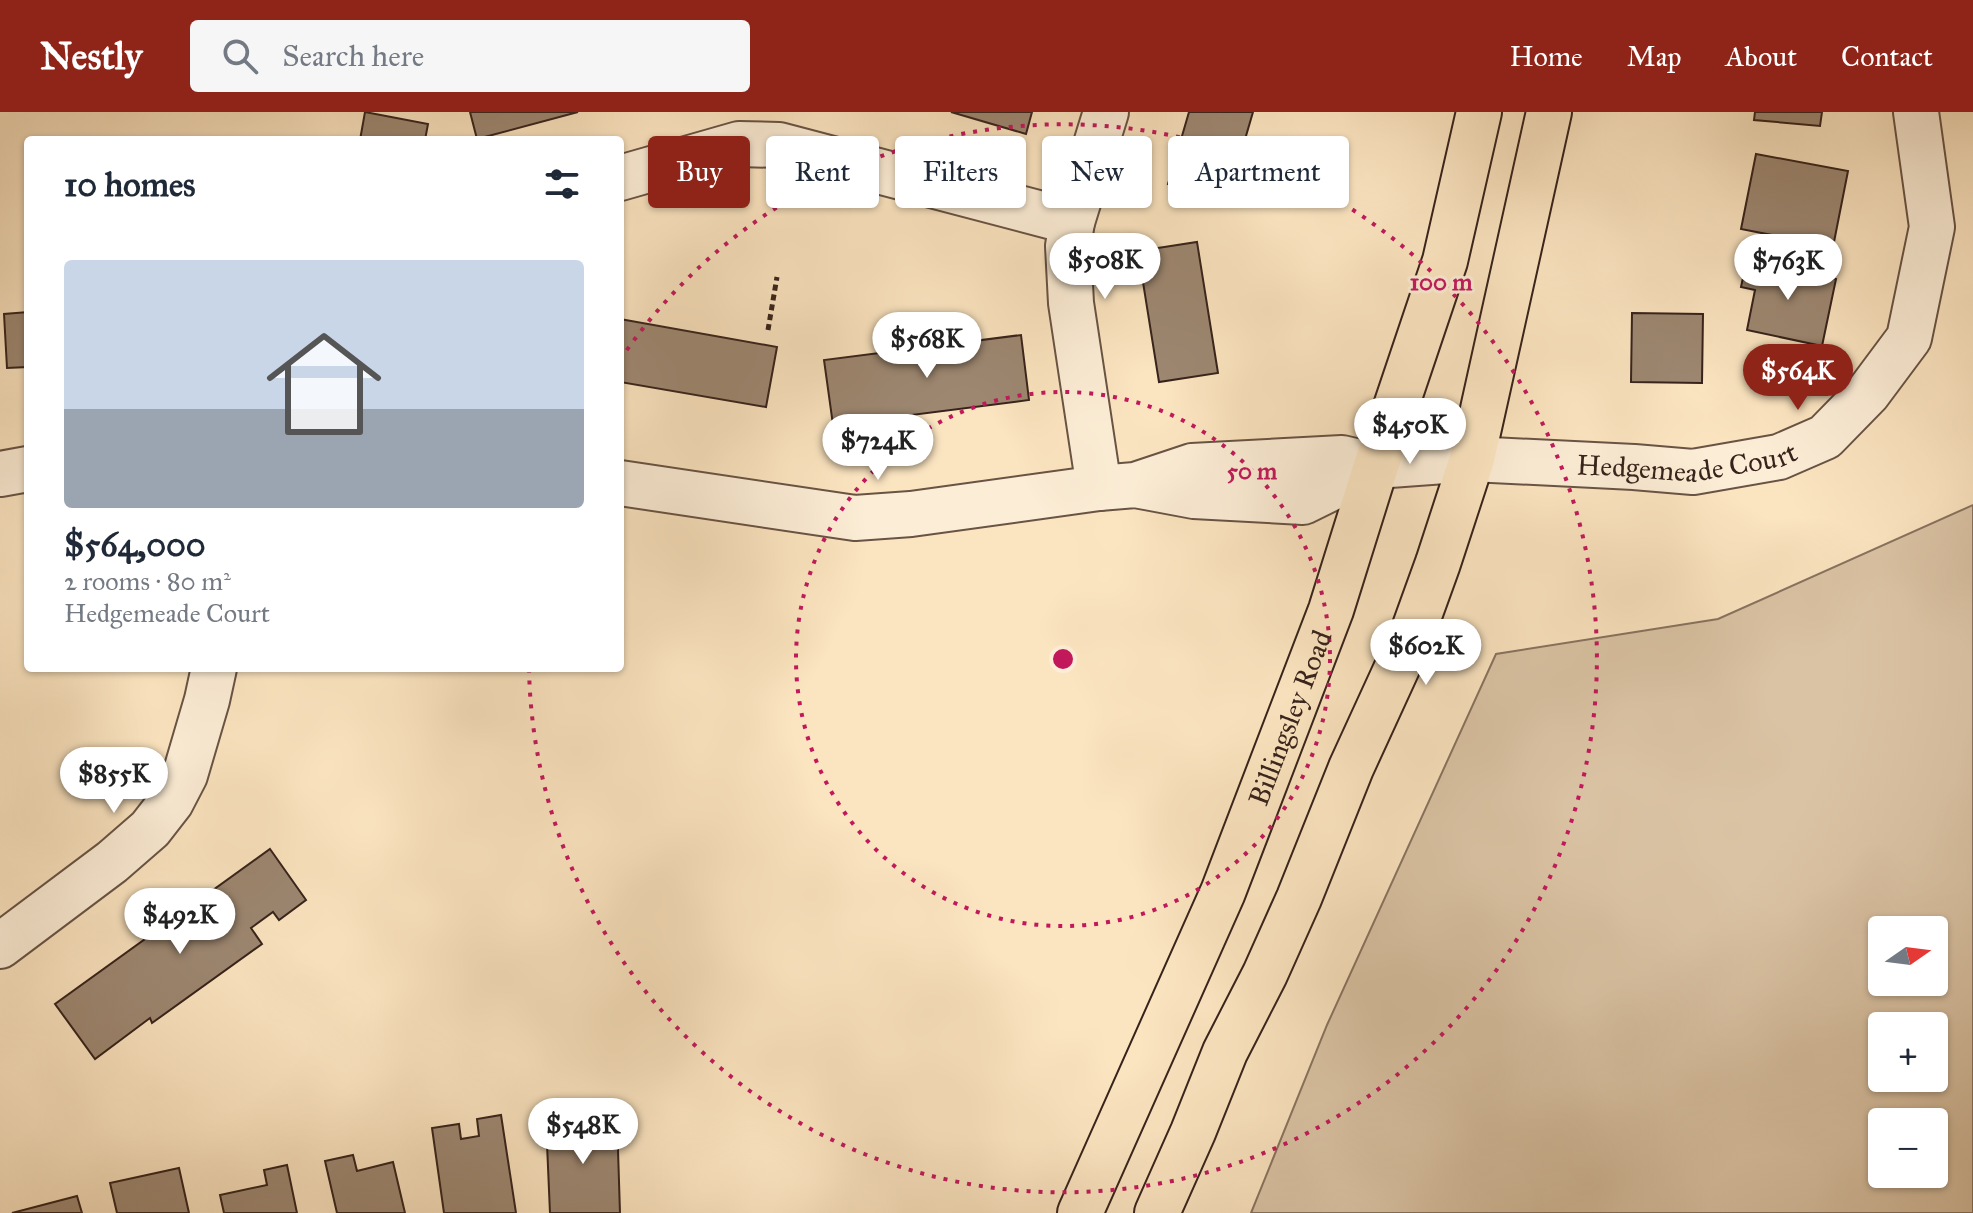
<!DOCTYPE html>
<meta charset="utf-8">
<style>
body{margin:0;font-family:"IM FELL Great Primer",serif;background:#f6f6f7;color:#1f2937;height:100vh;display:flex;flex-direction:column;font-size:30px;white-space:nowrap}
*{box-sizing:border-box;margin:0}
p{font-size:26px;color:#747a83}
.icon{flex:none;width:44px;height:44px;fill:none;stroke:currentColor;stroke-width:2;stroke-linecap:round;stroke-linejoin:round}
.map{position:relative;flex:1;overflow:hidden}
.details{position:absolute;left:24px;top:24px;width:600px;height:536px;display:flex;flex-direction:column;background:#fff;border-radius:8px;box-shadow:0 2px 6px #0004}
.details>*{flex:none}
.top-card{position:absolute;left:648px;top:24px;width:760px;height:72px;display:flex;gap:16px}
.needle{width:52px;rotate:76deg}
.tools{position:absolute;left:1868px;top:804px;display:grid;gap:16px}
.tools a{display:grid;place-items:center;width:80px;height:80px;border-radius:8px;background:#fff;box-shadow:0 2px 6px #0004;font-size:40px}
.price{position:absolute;translate:-50% -68px;padding:0 18px;border-radius:28px;background:#fff;color:#222;font-size:26px;line-height:52px;filter:drop-shadow(0 2px 4px #0008)}
.price::after{content:'';position:absolute;left:50%;top:48px;width:24px;height:18px;margin-left:-12px;background:inherit;clip-path:polygon(0 0,100% 0,50% 100%)}
.price.selected{background:#8f2418;color:#fff}
ul{padding:0;list-style:none}
li{display:grid;align-content:center;gap:16px;height:424px;padding:0 40px}
li span{display:grid;place-items:center;height:248px;border-radius:8px;color:#555}
li>.icon{margin-inline-start:auto}
span .icon{width:144px;height:144px;fill:#fffc;stroke-width:1}
li b{font-size:34px}
h2{display:flex;justify-content:space-between;align-items:center;height:96px;padding:0 40px;font-size:34px}
.chip{padding:0 28px;border-radius:8px;background:#fff;box-shadow:0 2px 6px #0004;font-size:28px;line-height:72px}
.chip.selected{background:#8f2418;color:#fff}
header{display:flex;align-items:center;gap:48px;box-sizing:border-box;height:112px;padding:0 40px;background:#8f2418;color:#fff}
header strong{font-size:38px}
nav{display:flex;gap:44px;margin-inline-start:auto;font-size:28px}
.search{width:560px;height:72px;background:#f6f6f7;display:flex;align-items:center;gap:20px;box-sizing:border-box;padding:0 28px;border-radius:8px;color:#747a83;font-size:30px}
.map>svg:first-child{display:block}
</style>
<header>
<strong>Nestly</strong>
<div class="search"><svg class="icon" aria-label="search" viewBox="0 0 24 24"><circle cx="10" cy="10" r="6"/><path d="M15 15l6 6"/></svg>Search here</div>
<nav><a>Home</a><a>Map</a><a>About</a><a>Contact</a></nav>
</header>
<div class="map">
<svg width="1973" height="1101" viewBox="0 0 1973 1101">
<rect width="100%" height="100%" fill="#fbe4c0"/>
<filter id="stains"><feTurbulence type="fractalNoise" baseFrequency=".0025" numOctaves="4"/><feColorMatrix values="0 0 0 0 .2 0 0 0 0 .09 0 0 0 0 .02 0 0 0 .5 -.17"/></filter>
<radialGradient id="worn" r=".72"><stop offset=".6" stop-color="#630" stop-opacity="0"/><stop offset="1" stop-color="#630" stop-opacity=".3"/></radialGradient>
<!-- green -->
<path fill="#dac3a4" stroke="#887360" stroke-width="2" fill-rule="evenodd" d="M 1973,393 L 1973,1101 L 1251,1101 L 1327,913 L 1496,542 L 1718,507 ZM 1882,818 L 1934,818 L 1934,870 L 1882,870 ZM 1882,914 L 1934,914 L 1934,966 L 1882,966 ZM 1882,1010 L 1934,1010 L 1934,1062 L 1882,1062 Z"/>
<!-- building -->
<g fill="#9d8771" stroke="#37231b" stroke-width="2">
<path d="M 365,0 L 428,12 L 425,28 L 360,28 Z"/>
<path d="M 470,0 L 578,0 L 477,27 Z"/>
<path d="M 951,0 L 1032,0 L 1026,22 Z"/>
<path d="M 1189,0 L 1253,0 L 1227,89 L 1168,72 Z"/>
<path d="M 1755,0 L 1822,0 L 1820,14 L 1754,8 Z"/>
<path d="M 1756,42 L 1848,59 L 1833,135 L 1741,117 Z"/>
<path d="M 1197,130 L 1218,261 L 1159,270 L 1138,139 Z"/>
<path d="M 1747,147 L 1836,167 L 1822,234 L 1747,218 L 1755,178 L 1741,175 Z"/>
<path d="M 28,200 L 28,255 L 7,256 L 4,202 Z"/>
<path d="M 1632,201 L 1703,202 L 1702,271 L 1631,270 Z"/>
<path d="M 620,207 L 777,235 L 766,295 L 620,270 Z"/>
<path d="M 1021,223 L 1029,288 L 833,313 L 824,248 Z"/>
<path d="M 270,737 L 306,788 L 279,808 L 273,800 L 251,816 L 262,832 L 152,911 L 150,906 L 95,947 L 55,892 Z"/>
<path d="M 501,1003 L 516,1101 L 444,1101 L 432,1016 L 459,1012 L 461,1027 L 479,1024 L 477,1007 Z"/>
<path d="M 617,1006 L 620,1101 L 550,1101 L 546,1009 Z"/>
<path d="M 353,1043 L 357,1059 L 393,1050 L 405,1101 L 337,1101 L 325,1049 Z"/>
<path d="M 287,1053 L 297,1101 L 224,1101 L 220,1083 L 267,1073 L 264,1058 Z"/>
<path d="M 179,1056 L 189,1101 L 117,1101 L 110,1071 Z"/>
<path d="M 77,1084 L 82,1101 L 12,1101 Z"/>
</g>
<g fill="none" stroke-linecap="round" stroke-linejoin="round">
<!-- minor casing -->
<g stroke="#685344" stroke-width="48">
<g id="minor">
<path d="M 620,66 L 739,32 L 779,33 L 1072,110"/>
<path id="s1" d="M 1376,354 L 1472,347 L 1634,355 L 1693,360 L 1779,345 L 1825,325 L 1868,281 L 1909,226 L 1932,115 L 1916,0"/>
<path d="M 0,362 L 28,357"/>
<path d="M 620,371 L 855,406 L 911,402 L 1099,376 L 1135,373 L 1194,384 L 1303,390 L 1376,354 L 1342,346 L 1192,354 L 1135,373"/>
<path d="M 1099,376 L 1071,191 L 1068,134 L 1072,110 L 1106,0"/>
<path d="M 0,834 L 112,750 L 150,717 L 171,690 L 185,663 L 207,588 L 214,556"/>
</g>
</g>
<!-- major casing -->
<g stroke="#37231b" stroke-width="48">
<g id="major">
<path id="s2" d="M 1080,1101 L 1223,780 L 1331,498 L 1376,354 L 1445,149 L 1479,0"/>
<path d="M 1157,1101 L 1193,1020 L 1225,940 L 1265,862 L 1299,786 L 1351,656 L 1412,523 L 1438,451 L 1472,347 L 1549,0"/>
</g>
</g>
<!-- path -->
<path stroke="#37231b" stroke-width="5" stroke-dasharray="6 4" stroke-linecap="butt" d="M 768,218 L 777,165"/>
<!-- minor -->
<use href="#minor" stroke="#fcedd6" stroke-width="44"/>
<!-- major -->
<use href="#major" stroke="#fbe4c0" stroke-width="44"/>
</g>
<!-- distance rings -->
<g fill="none" stroke="#c2185b" stroke-width="4" stroke-dasharray="4 8">
<circle cx="1063" cy="547" r="267"/>
<path d="M620 248A534 534 0 1 1 529 556"/>
</g>
<g text-anchor="middle" stroke-width="6" stroke-linejoin="round" paint-order="stroke">
<!-- street labels -->
<g font-size="28" fill="#37231b" stroke="#fcedd6">
<text dy="10" stroke="none"><textPath href="#s1" startOffset="312">Hedgemeade Court</textPath></text>
<text dy="10" stroke="none"><textPath href="#s2" startOffset="538">Billingsley Road</textPath></text>
</g>
</g>
<circle cx="1063" cy="547" r="12" fill="#c2185b" stroke="#fcedd6" stroke-width="4"/>
<g font-size="24" text-anchor="middle" font-weight="bold" fill="#c2185b" stroke="#fcedd6" stroke-width="6" stroke-linejoin="round" paint-order="stroke">
<text x="1441" y="178">100 m</text>
<text x="1252" y="367">50 m</text>
</g>
<rect width="100%" height="100%" filter="url(#stains)"/>
<rect width="100%" height="100%" fill="url(#worn)"/>
</svg>
<div class="tools">
<a><svg class="needle" viewBox="-14 -14 28 28"><path d="M0-13l5 13h-10z" fill="#e53935"/><path d="M0 13l5-13h-10z" fill="#747a83"/></svg></a>
<a>+</a>
<a>−</a>
</div>
<b class="price" style="left:1105px;top:189px">$508K</b>
<b class="price" style="left:1788px;top:190px">$763K</b>
<b class="price" style="left:927px;top:268px">$568K</b>
<b class="price selected" style="left:1798px;top:300px">$564K</b>
<b class="price" style="left:1410px;top:354px">$450K</b>
<b class="price" style="left:878px;top:370px">$724K</b>
<b class="price" style="left:1426px;top:575px">$602K</b>
<b class="price" style="left:114px;top:703px">$855K</b>
<b class="price" style="left:180px;top:844px">$492K</b>
<b class="price" style="left:583px;top:1054px">$548K</b>
<div class="top-card">
<a class="chip selected">Buy</a>
<a class="chip">Rent</a>
<a class="chip">Filters</a>
<a class="chip">New</a>
<a class="chip">Apartment</a>
</div>
<section class="details">
<h2>10 homes<svg class="icon" aria-label="filters" viewBox="0 0 24 24"><path d="M4 7h16M4 17h16"/><circle cx="9" cy="7" r="2"/><circle cx="15" cy="17" r="2"/></svg></h2>
<ul>
<li><span style="background:linear-gradient(#c9d6e8 60%,#9aa5b1 0)"><svg class="icon" aria-label="home" viewBox="0 0 24 24"><path d="M3 11l9-7 9 7M6 9v11h12V9"/></svg></span><div><b>$564,000</b><p>2 rooms · 80 m²</p><p>Hedgemeade Court</p></div></li>
</ul>
</section>
</div>
